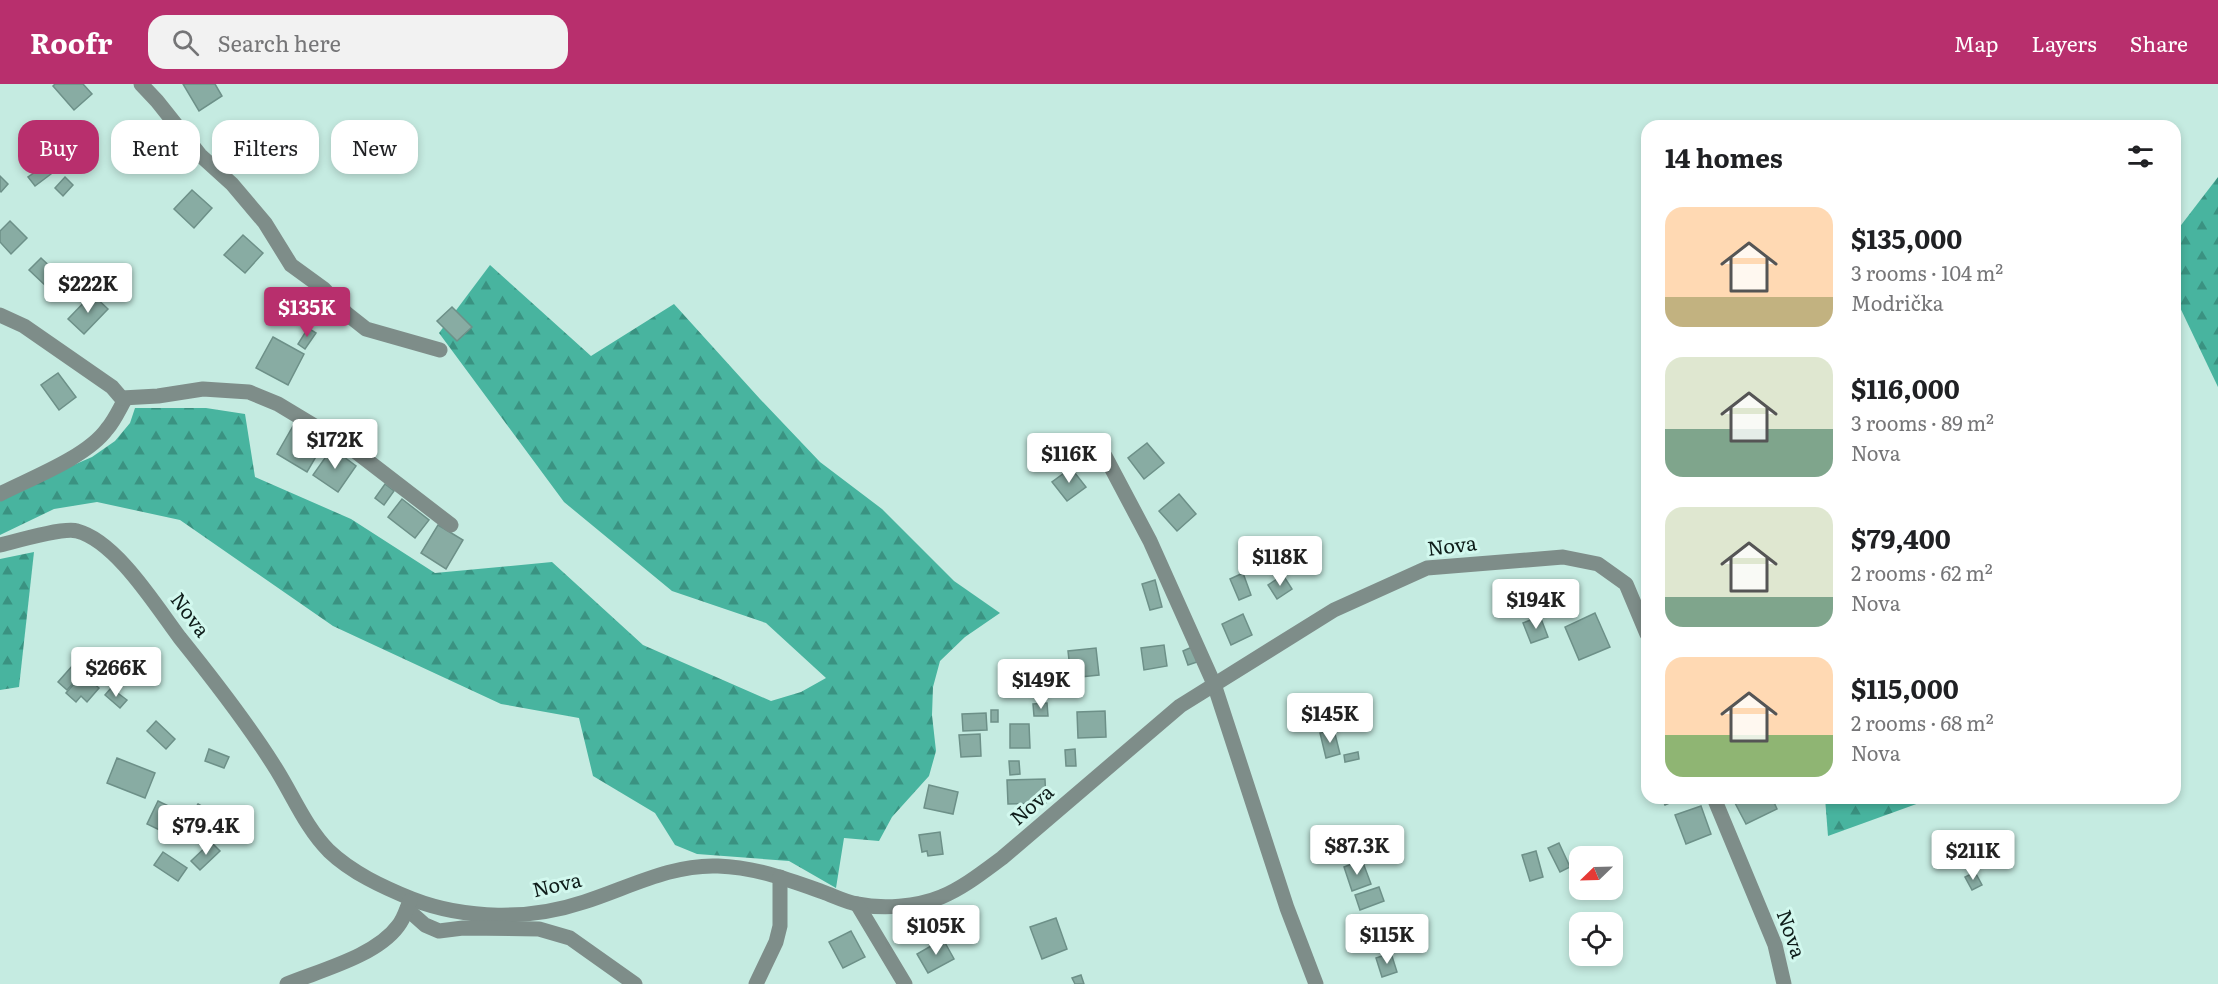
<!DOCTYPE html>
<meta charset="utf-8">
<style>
body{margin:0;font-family:Literata,serif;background:#f2f2f2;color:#202124;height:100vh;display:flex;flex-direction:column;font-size:22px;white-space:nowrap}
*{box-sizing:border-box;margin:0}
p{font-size:20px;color:#757577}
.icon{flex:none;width:33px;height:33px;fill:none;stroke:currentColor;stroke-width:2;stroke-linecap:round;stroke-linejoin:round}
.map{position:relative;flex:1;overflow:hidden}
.sheet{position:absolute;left:1641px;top:36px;width:540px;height:684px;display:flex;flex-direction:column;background:#fff;border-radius:18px;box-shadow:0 3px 9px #0003}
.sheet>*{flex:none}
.banner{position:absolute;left:18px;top:36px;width:570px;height:54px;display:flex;gap:12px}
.needle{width:39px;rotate:247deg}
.buttons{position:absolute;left:1569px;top:762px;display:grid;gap:12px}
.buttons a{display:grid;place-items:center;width:54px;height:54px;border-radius:12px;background:#fff;box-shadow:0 3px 9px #0003;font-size:30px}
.price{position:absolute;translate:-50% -51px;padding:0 14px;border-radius:6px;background:#fff;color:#222;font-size:20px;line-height:39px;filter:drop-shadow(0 2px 3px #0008)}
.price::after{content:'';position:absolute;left:50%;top:36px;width:18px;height:14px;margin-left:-9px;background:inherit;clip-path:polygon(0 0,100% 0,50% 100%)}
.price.selected{background:#b82f6d;color:#fff}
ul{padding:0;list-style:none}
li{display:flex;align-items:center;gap:18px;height:150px;padding:0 24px}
li span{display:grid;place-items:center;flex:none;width:168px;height:120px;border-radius:18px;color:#555}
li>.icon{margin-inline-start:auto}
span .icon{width:72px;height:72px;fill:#fffc;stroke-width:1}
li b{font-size:26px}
h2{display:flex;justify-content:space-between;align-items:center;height:72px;padding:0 24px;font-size:26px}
.tag{padding:0 21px;border-radius:18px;background:#fff;box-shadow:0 3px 9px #0003;font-size:21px;line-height:54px}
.tag.selected{background:#b82f6d;color:#fff}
header{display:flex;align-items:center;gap:36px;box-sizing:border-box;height:84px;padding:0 30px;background:#b82f6d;color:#fff}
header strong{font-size:28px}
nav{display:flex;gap:33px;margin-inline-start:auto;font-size:21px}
.search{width:420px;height:54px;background:#f2f2f2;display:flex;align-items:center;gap:15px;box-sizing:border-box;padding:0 21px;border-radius:18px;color:#757577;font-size:22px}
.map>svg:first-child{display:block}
</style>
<header>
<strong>Roofr</strong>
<div class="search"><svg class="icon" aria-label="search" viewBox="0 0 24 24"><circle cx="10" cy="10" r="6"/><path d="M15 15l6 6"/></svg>Search here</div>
<nav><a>Map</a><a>Layers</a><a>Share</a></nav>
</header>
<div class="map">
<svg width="2218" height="900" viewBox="0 0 2218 900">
<defs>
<pattern id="forest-firs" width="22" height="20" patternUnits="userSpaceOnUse" patternTransform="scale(1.5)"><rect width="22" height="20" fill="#48b49f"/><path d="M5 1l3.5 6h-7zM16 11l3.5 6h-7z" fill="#3a9281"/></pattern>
</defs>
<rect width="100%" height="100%" fill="#c5ebe1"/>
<!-- forest -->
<g fill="url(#forest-firs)">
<path d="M 2218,93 L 2218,303 L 2175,213 L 2175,149 Z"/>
<path d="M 490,181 L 591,272 L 674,220 L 760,315 L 820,378 L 882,425 L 954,497 L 1000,529 L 965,553 L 940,577 L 933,603 L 932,631 L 936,667 L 929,692 L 892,733 L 879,757 L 844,754 L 836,804 L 789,777 L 697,770 L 675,761 L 655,729 L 593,692 L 579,634 L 501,620 L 333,542 L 180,436 L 97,418 L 54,425 L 0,451 L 0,413 L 92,373 L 115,357 L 130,339 L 135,324 L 206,324 L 245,330 L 255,393 L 351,435 L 435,489 L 552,478 L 643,561 L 771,617 L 801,608 L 826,594 L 766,539 L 672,507 L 564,418 L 439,249 Z"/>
<path d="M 34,468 L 19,603 L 0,606 L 0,475 Z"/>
<path d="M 1825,714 L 1933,714 L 1828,752 Z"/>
</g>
<!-- building -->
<g fill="#88aca3" stroke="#6d9088" stroke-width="1.5">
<path d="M 55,0 L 83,0 L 92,10 L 74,26 L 53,2 Z"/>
<path d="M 183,0 L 215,0 L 222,12 L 199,27 Z"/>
<path d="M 44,82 L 51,90 L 35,102 L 28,93 Z"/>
<path d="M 0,92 L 8,100 L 1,108 L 0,107 Z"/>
<path d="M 65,93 L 73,101 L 63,112 L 55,104 Z"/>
<path d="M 192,106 L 212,124 L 194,144 L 174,125 Z"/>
<path d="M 10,137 L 27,154 L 11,170 L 0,158 L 0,147 Z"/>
<path d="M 243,151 L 263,169 L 245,189 L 224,171 Z"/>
<path d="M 41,174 L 59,191 L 47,203 L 29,186 Z"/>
<path d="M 92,210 L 108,225 L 84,250 L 68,235 Z"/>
<path d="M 452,223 L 472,243 L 457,257 L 437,237 Z"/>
<path d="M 308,244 L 316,249 L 305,265 L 298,260 Z"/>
<path d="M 273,253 L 304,270 L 288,301 L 256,284 Z"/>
<path d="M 58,289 L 76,313 L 59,326 L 41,301 Z"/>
<path d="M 293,342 L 316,356 L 310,366 L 317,371 L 307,388 L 277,370 Z"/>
<path d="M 1147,359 L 1164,379 L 1144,395 L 1128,374 Z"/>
<path d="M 332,364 L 356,382 L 338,408 L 313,391 Z"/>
<path d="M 1071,384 L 1086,403 L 1067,417 L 1052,398 Z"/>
<path d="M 385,400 L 394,407 L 384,421 L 375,414 Z"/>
<path d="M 1179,410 L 1196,430 L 1177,447 L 1159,427 Z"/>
<path d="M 402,415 L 429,436 L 415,454 L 388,433 Z"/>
<path d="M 438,441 L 463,456 L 446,485 L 421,469 Z"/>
<path d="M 1243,489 L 1251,511 L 1239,516 L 1230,495 Z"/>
<path d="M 1283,491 L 1292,505 L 1277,515 L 1268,501 Z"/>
<path d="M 1155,496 L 1162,523 L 1150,526 L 1142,500 Z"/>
<path d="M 1595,529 L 1610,563 L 1579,576 L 1565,543 Z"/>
<path d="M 1243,530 L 1252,551 L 1231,561 L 1222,540 Z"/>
<path d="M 1540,532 L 1548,553 L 1531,559 L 1523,539 Z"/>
<path d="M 1164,561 L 1167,582 L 1144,586 L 1141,564 Z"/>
<path d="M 1192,563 L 1197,578 L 1188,581 L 1183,567 Z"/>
<path d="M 1096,564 L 1099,591 L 1071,594 L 1068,567 Z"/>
<path d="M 73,581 L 82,589 L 67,606 L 58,598 Z"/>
<path d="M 83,590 L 99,604 L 87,618 L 81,612 L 76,618 L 66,609 Z"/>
<path d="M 111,604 L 127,616 L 120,624 L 105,611 Z"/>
<path d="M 1047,619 L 1048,632 L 1034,632 L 1033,620 Z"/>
<rect x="991" y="626" width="7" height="12"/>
<path d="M 1105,627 L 1106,653 L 1078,654 L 1077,628 Z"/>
<path d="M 986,629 L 987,646 L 963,647 L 962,630 Z"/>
<path d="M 156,637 L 175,655 L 166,665 L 147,647 Z"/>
<path d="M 1010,640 L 1029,640 L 1030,664 L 1010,664 Z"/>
<path d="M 1334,646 L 1340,670 L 1326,674 L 1320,649 Z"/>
<path d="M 980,650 L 981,672 L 961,673 L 959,651 Z"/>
<path d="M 209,665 L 229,673 L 224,684 L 205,677 Z"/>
<path d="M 1075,665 L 1076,682 L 1066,682 L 1065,666 Z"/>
<path d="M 1358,668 L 1359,675 L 1345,678 L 1344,671 Z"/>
<path d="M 117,674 L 155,689 L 145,714 L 107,699 Z"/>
<path d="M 1009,677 L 1019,677 L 1020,690 L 1010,691 Z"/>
<path d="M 1045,695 L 1046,719 L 1008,720 L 1007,696 Z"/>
<path d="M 929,701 L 958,708 L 953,730 L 924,724 Z"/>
<path d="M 1662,714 L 1681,714 L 1665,721 Z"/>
<path d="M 1740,714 L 1772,714 L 1777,725 L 1746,740 L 1734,717 Z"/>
<path d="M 158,717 L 181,728 L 170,751 L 147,740 Z"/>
<path d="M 198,720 L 222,734 L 216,744 L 192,729 Z"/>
<path d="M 1701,722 L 1711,750 L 1686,760 L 1675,731 Z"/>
<path d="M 940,748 L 943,770 L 928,772 L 927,767 L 922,768 L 919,751 Z"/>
<path d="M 211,758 L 220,767 L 200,786 L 191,777 Z"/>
<path d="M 1559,759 L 1570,783 L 1560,788 L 1548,764 Z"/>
<path d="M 1536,767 L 1543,793 L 1530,797 L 1522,771 Z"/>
<path d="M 163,768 L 187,784 L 178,797 L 154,781 Z"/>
<path d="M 1362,776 L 1371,800 L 1352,807 L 1344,783 Z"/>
<path d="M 1975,788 L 1982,801 L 1972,806 L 1965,793 Z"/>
<path d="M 1379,803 L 1384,817 L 1360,826 L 1355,811 Z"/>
<path d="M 1056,834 L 1067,865 L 1042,875 L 1030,843 Z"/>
<path d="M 851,847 L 865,873 L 843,884 L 829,858 Z"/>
<path d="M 943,855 L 954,875 L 928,889 L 917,870 Z"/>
<path d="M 1391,869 L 1397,888 L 1382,893 L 1376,874 Z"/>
<path d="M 1081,891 L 1084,900 L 1075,900 L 1072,894 Z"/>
</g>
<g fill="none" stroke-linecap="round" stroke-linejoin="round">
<!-- minor -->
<g stroke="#7e8d89" stroke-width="15">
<path d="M 141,0 L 157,17 L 200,71 L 232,100 L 265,139 L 291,181 L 324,205 L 347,230 L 366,245 L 440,266"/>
<path d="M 0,231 L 24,242 L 112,303 L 124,317 C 119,326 114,337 107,345 C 87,373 31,394 0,410"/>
<path d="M 122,314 L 158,312 L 203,305 L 249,308 L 278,320 L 351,364 L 451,441"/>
<path d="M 1105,372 L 1150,457 L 1214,600 L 1287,824 L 1316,900"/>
<path d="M 0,461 C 16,457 64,443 77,447 C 116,457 156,522 180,554 C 213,595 245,636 273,680 C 292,709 305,743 329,767 C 352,789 383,803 412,815 C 466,836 530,836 584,818 C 628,804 671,780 718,782 C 755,783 789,796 823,808 C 834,812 846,818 857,820 C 882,825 917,823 941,813 C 963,804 983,788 1002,774 L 1180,622 L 1334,526 L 1427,484 L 1563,473 L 1598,480 L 1626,500 L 1647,550"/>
<path d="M 1714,714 L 1775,861 L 1784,900"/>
<path d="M 857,820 L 905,900"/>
<path d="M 407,825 L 425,841 L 439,847 L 463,844 L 539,845 L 570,854 L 635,900"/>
<path d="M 287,900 C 321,886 376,872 398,842 C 404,835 406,826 410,817"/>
<path d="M 756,900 L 776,858 L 780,842 L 780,793"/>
</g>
</g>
<g text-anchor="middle" stroke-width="6" stroke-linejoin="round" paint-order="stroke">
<!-- street labels -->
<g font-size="20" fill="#0e1c19" stroke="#d2f8ee">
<text transform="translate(1452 462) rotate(-7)" y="7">Nova</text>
<text transform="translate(190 531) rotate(53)" y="7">Nova</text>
<text transform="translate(1032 721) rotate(-41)" y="7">Nova</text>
<text transform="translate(557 801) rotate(-13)" y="7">Nova</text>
<text transform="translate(1791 850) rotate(71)" y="7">Nova</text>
</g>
</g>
</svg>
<div class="buttons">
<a><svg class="needle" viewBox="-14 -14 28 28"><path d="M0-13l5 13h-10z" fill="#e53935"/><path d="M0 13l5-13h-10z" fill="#757577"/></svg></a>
<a><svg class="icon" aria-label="locate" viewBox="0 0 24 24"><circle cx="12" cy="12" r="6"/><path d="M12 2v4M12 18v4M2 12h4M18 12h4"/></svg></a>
</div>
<b class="price" style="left:88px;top:230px">$222K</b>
<b class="price selected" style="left:307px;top:254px">$135K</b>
<b class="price" style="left:335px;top:386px">$172K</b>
<b class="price" style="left:1069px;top:400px">$116K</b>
<b class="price" style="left:1280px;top:503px">$118K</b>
<b class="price" style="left:1536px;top:546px">$194K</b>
<b class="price" style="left:116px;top:614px">$266K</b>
<b class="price" style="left:1041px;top:626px">$149K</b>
<b class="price" style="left:1330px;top:660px">$145K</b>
<b class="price" style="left:206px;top:772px">$79.4K</b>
<b class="price" style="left:1357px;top:792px">$87.3K</b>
<b class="price" style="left:1973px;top:797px">$211K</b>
<b class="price" style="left:936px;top:872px">$105K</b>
<b class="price" style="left:1387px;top:881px">$115K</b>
<div class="banner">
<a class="tag selected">Buy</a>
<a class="tag">Rent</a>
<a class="tag">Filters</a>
<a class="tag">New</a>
</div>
<section class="sheet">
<h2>14 homes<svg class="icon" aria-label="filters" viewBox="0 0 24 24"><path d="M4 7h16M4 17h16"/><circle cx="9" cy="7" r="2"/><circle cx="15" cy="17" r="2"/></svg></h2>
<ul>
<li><span style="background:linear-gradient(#ffd9b3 75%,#c2b280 0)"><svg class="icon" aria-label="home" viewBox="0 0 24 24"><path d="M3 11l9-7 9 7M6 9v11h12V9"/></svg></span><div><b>$135,000</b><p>3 rooms · 104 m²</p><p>Modrička</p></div></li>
<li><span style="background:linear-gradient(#dfe7d0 60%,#7fa58c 0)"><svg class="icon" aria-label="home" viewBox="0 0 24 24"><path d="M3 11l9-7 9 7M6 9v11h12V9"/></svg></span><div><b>$116,000</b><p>3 rooms · 89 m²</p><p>Nova</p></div></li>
<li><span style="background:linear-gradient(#dfe7d0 75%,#7fa58c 0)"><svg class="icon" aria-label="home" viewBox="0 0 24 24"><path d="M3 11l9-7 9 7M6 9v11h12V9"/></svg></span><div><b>$79,400</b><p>2 rooms · 62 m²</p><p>Nova</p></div></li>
<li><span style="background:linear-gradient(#ffd9b3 65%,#8fb573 0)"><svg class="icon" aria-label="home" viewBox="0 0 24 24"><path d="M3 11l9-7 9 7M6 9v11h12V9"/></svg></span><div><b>$115,000</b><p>2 rooms · 68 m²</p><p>Nova</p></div></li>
</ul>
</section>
</div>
